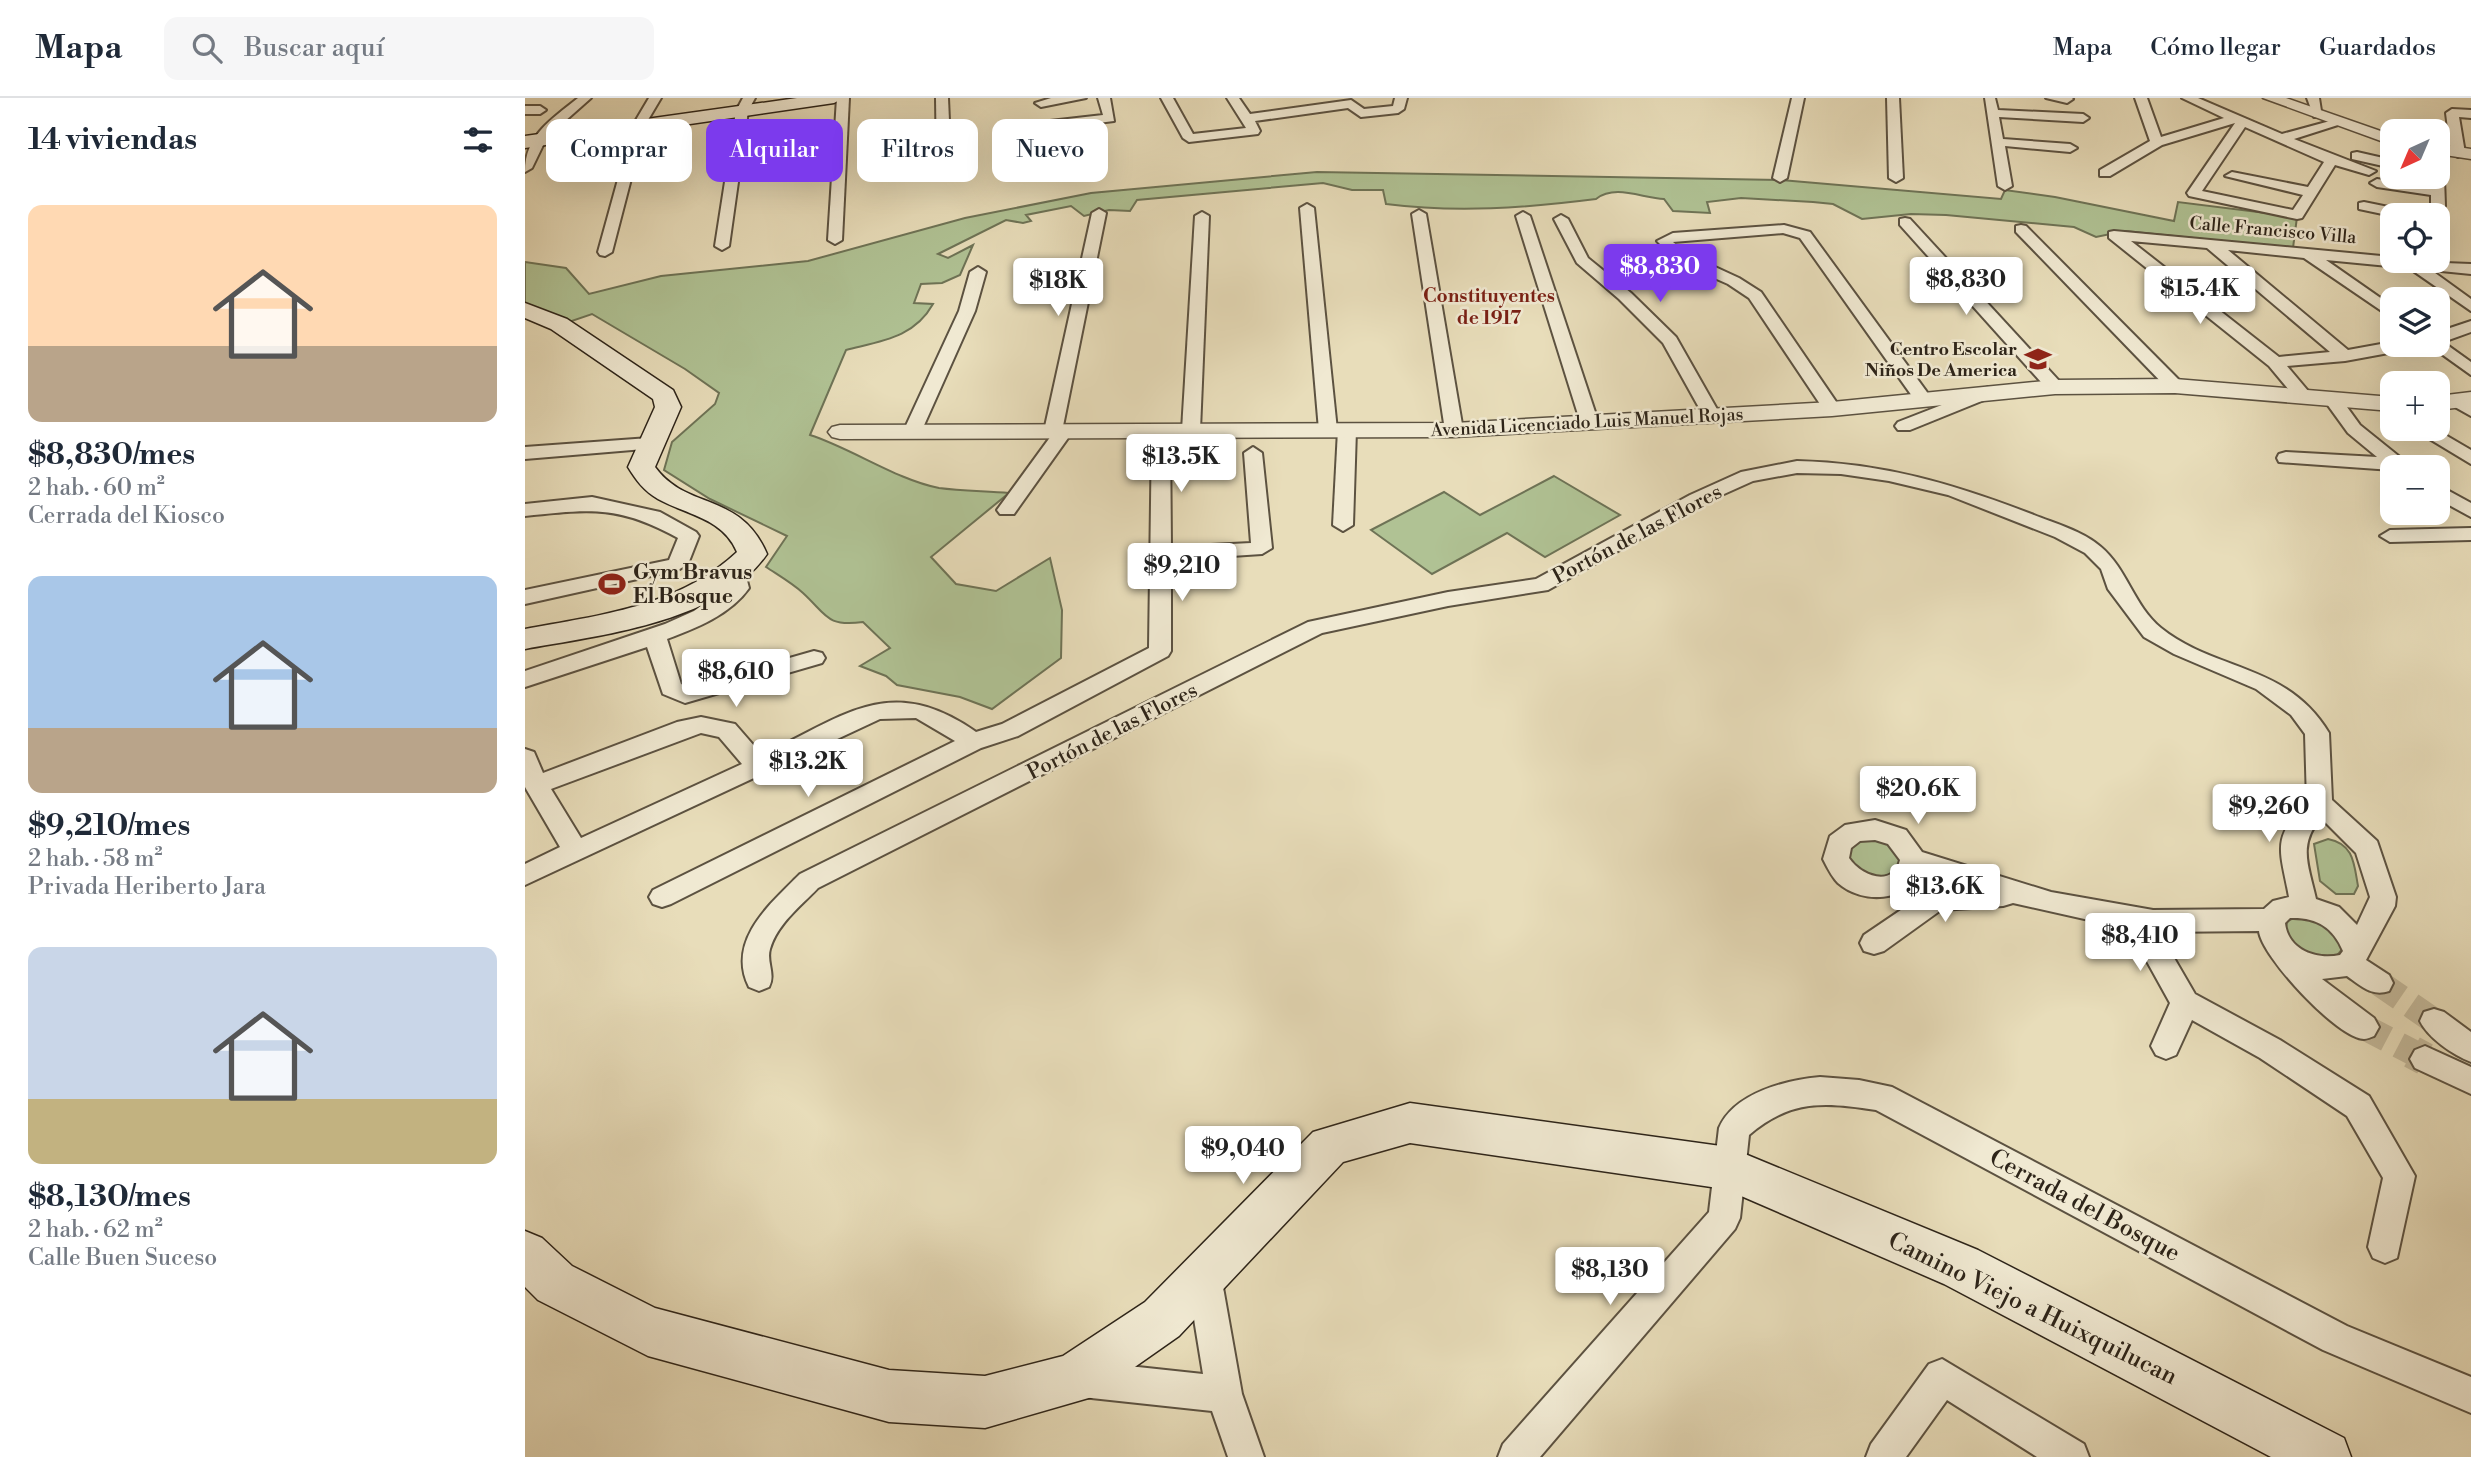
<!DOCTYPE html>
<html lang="es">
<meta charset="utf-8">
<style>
body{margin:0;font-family:"Libre Bodoni",serif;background:#f6f6f7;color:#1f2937;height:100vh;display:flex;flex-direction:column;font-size:26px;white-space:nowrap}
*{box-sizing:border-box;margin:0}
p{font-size:23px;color:#747a83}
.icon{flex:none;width:38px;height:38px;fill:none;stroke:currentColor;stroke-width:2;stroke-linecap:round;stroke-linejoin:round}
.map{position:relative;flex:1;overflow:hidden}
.drawer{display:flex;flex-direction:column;background:#fff;width:525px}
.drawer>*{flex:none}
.top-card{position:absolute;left:21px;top:21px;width:665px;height:63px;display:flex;gap:14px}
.needle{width:46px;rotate:224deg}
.buttons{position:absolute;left:1855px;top:21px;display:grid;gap:14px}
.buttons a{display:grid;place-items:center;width:70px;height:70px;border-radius:14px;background:#fff;box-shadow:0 7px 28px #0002;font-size:35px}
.price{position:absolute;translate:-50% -60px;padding:0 16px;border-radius:7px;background:#fff;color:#222;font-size:23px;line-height:46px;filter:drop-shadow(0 2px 4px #0008)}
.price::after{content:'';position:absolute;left:50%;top:42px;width:21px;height:16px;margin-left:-10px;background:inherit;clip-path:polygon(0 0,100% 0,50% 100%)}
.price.current{background:#7c3aed;color:#fff}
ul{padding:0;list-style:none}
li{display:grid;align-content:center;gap:14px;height:371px;padding:0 28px}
li span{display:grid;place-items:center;height:217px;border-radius:14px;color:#555}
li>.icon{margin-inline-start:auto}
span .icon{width:126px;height:126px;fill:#fffc;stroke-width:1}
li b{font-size:30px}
h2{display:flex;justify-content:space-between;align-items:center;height:84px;padding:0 28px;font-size:30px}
.pill{padding:0 24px;border-radius:14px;background:#fff;box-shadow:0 7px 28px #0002;font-size:24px;line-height:63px}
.pill.current{background:#7c3aed;color:#fff}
header{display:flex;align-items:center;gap:42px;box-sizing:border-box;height:98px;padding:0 35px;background:#fff;border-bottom:2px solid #e0e1e3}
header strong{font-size:33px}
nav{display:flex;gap:38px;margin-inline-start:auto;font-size:24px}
.search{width:490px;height:63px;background:#f6f6f7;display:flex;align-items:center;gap:18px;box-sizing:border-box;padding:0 24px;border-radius:14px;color:#747a83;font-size:26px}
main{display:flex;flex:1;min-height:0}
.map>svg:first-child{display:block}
</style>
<header>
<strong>Mapa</strong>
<div class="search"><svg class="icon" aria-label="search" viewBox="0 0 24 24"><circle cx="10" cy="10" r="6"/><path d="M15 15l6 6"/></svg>Buscar aquí</div>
<nav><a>Mapa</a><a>Cómo llegar</a><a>Guardados</a></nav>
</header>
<main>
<section class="drawer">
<h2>14 viviendas<svg class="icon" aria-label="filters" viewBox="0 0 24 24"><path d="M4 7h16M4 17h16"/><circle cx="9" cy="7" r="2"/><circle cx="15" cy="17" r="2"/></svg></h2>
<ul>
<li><span style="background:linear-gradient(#ffd9b3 65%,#b9a48a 0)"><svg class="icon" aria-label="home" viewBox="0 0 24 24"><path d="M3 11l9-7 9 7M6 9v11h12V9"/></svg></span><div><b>$8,830/mes</b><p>2 hab. · 60 m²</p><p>Cerrada del Kiosco</p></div></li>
<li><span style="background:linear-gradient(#a9c7e8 70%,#b9a48a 0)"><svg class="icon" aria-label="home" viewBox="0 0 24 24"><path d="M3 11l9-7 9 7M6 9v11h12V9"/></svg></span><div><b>$9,210/mes</b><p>2 hab. · 58 m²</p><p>Privada Heriberto Jara</p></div></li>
<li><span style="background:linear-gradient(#c9d6e8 70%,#c2b280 0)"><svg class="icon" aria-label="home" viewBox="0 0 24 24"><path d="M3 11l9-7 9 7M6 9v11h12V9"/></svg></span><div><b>$8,130/mes</b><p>2 hab. · 62 m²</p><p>Calle Buen Suceso</p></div></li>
</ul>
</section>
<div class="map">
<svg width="1946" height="1359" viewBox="0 0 1946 1359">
<rect width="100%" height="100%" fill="#e8ddba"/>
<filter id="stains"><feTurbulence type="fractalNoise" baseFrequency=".00286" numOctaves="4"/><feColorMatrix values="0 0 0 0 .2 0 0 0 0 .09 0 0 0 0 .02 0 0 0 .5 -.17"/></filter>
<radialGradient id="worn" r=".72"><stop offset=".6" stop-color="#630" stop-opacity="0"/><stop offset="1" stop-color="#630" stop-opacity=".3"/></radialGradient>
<!-- green -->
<g fill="#b0c294" stroke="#6e7356" stroke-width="2">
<path d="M 792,74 L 1256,82 L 1476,101 L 1480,92 L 1530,99 L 1649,123 L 1653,104 L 1772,119 L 1768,150 L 1600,133 L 1571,139 L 1549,129 L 1421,117 L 1386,116 L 1337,121 L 1308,106 L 1288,104 L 1216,100 L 1182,104 L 1185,115 L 1148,113 L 1139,101 C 1117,100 1090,86 1071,101 C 1000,110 932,115 861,106 L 858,92 L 827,92 L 798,85 L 612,102 L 605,113 L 584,112 L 559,118 L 546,108 L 501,117 L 506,123 L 498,125 L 481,122 L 413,156 L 423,160 L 448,147 L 435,177 L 417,185 L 396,186 L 389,205 L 408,206 C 389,240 356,243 321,252 L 285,337 C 326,350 372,382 414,390 C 437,393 461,393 484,395 L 406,459 L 431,486 L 471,493 L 525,460 L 537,512 L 536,560 L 467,611 L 435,599 L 372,587 L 361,578 L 335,568 L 365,550 L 338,524 C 301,529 302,517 278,495 C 267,485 253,477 241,469 L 262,438 L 185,401 L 139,372 L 147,344 L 190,306 L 194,295 L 160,271 L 67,216 L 41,225 L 0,208 L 0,164 L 41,170 L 64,196 L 136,178 L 283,163 L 440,120 L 566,95 Z"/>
<path d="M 1029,378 L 1095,417 L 1020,459 L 982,435 L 907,476 L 846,432 L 919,394 L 955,417 Z"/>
<path d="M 1344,740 L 1362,744 L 1374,755 L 1376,769 C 1356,786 1335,781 1323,758 L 1329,746 Z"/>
<path d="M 1803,741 C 1829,746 1829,766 1833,788 L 1829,796 L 1811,796 L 1795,783 L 1789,746 Z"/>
<path d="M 1776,817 L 1796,821 L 1819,849 L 1810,860 C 1787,861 1774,856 1760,837 L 1762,823 Z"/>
</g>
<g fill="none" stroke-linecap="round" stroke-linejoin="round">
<!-- minor-tunnel-far1 -->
<g stroke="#c3b89a" stroke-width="26" stroke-dasharray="26 13" stroke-linecap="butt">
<path d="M 1854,885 L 1909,923"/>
<path d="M 1839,929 L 1891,956"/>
</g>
<!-- minor-tunnel -->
<path stroke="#c3b89a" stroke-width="33" stroke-dasharray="33 17" stroke-linecap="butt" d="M 1887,954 L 1900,961"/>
<!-- minor casing -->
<g stroke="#5c5241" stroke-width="4">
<g id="minor">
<path d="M 53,0 L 66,0 L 22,39 L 7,70 L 0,74 C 0,37 26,22 53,0 Z"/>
<path d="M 124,0 L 136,0 L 120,27 L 87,154 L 80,158 L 75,157 L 73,154 L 108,27 Z"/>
<path d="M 218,0 L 230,0 L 223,13 L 204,148 L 197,152 L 190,148 L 211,13 Z"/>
<path d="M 312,0 L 324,0 L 317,142 L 310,146 L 303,142 Z"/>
<path d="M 411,0 L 423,0 L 426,69 L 419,73 L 412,69 Z"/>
<path d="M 526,0 L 561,0 L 516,9 L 510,5 Z"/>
<path d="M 573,0 L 585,0 L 589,23 L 525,31 L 519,27 L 525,23 L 578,17 Z"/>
<path d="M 636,0 L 648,0 L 668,36 L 721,30 L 702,0 L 714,0 L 725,16 L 826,2 L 839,11 L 868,8 L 870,0 L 882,0 L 879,11 L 873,15 L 836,19 L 823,10 L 730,23 L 735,33 L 733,36 L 664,44 L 658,40 Z"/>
<path d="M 1267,0 L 1279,0 L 1262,80 L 1255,84 L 1248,80 Z"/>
<path d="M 1362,0 L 1374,0 L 1378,80 L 1371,84 L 1364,80 Z"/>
<path d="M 1460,0 L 1470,0 L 1473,12 L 1558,16 L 1564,20 L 1558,24 L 1474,19 L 1478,41 L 1545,46 L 1552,50 L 1545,54 L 1480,48 L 1487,88 L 1480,92 L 1473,88 Z"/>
<path d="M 1521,0 L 1547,0 L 1548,1 L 1542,5 Z"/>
<path d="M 1610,0 L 1622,0 L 1636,39 L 1699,20 L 1657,0 L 1673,0 L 1757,36 L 1816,20 L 1816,26 L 1769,41 L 1851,73 L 1844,77 L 1810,67 L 1777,120 L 1772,121 L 1664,98 L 1662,95 L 1710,25 L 1637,47 L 1585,78 L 1575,78 L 1575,72 L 1625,43 ZM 1720,29 L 1799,64 L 1783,89 L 1707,74 L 1700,78 L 1778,97 L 1768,112 L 1677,93 Z"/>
<path d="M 1782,0 L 1794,0 L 1797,19 L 1789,19 Z"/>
<path d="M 0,8 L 15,8 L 21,12 L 15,16 L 0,16 Z"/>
<path d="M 1927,11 L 1946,12 L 1946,20 L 1934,19 L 1940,55 L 1933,59 L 1926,55 L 1921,15 Z"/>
<path d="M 1832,54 L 1867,62 L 1867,70 L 1827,61 L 1827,55 Z"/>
<path d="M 1913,75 L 1919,79 L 1920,108 L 1912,117 L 1898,117 L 1906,107 L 1906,97 L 1852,89 L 1845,85 L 1852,81 L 1905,89 L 1905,79 L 1913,79 Z"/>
<path d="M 1839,104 L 1888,114 L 1890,117 L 1867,118 L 1834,111 L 1834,105 Z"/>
<path d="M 782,106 L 789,110 L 812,332 L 803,337 L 794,332 L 775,110 Z"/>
<path d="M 574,111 L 581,115 L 538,328 L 548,333 L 489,416 L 475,416 L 472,412 L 526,338 L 519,333 L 567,115 Z"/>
<path d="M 894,112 L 901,116 L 938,332 L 929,337 L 920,332 L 887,116 Z"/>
<path d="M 677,114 L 684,118 L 675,332 L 666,337 L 657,332 L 670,118 Z"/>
<path d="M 998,114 L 1005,118 L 1074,326 L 1071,330 L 1059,330 L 1056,326 L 991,118 Z"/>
<path d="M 1036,117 L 1043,121 L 1063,160 L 1106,195 L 1151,239 L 1197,320 L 1194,324 L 1182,324 L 1138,245 L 1094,201 L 1052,165 L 1029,121 Z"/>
<path d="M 1380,120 L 1385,121 L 1536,285 L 1539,289 L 1536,293 L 1524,293 L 1375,127 L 1375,121 Z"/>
<path d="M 1259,127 L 1285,134 L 1404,297 L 1407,301 L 1404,305 L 1392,305 L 1275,140 L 1258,135 L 1148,144 L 1164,157 L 1214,180 L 1236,194 L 1316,311 L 1307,316 L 1301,315 L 1224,200 L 1203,186 L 1153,164 L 1132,143 L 1148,135 Z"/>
<path d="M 1496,127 L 1501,128 L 1656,284 L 1659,288 L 1656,292 L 1644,292 L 1491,134 L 1491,128 Z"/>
<path d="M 1589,133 L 1867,159 L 1867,163 L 1946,166 L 1946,176 L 1906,172 L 1946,201 L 1946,213 L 1884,170 L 1801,162 L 1867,208 L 1867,220 L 1779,160 L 1703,152 L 1823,252 L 1867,244 L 1888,247 L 1880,252 L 1820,263 L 1762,268 L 1789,300 L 1780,305 L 1774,304 L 1744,268 L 1584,140 L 1584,134 ZM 1606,143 L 1682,150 L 1805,254 L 1754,259 Z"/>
<path d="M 453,169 L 461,174 L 450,213 L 396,334 L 387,339 L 381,338 L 378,334 L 434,213 L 445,174 Z"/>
<path d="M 1946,223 L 1946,234 L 1918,244 L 1946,264 L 1946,277 L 1904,247 L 1913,247 L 1913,234 Z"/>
<path d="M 1463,289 L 1472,294 L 1469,298 L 1385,332 L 1373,332 L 1370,328 L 1373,324 Z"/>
<path d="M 1808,297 L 1814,298 L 1835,327 L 1881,364 L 1883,369 L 1867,369 L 1867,372 L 1754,364 L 1752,360 L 1754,356 L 1761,354 L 1852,359 L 1823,335 L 1802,306 L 1799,302 L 1802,298 Z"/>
<path d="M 1930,299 L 1946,306 L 1946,318 L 1921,304 Z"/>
<path d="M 636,327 L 645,332 L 646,449 L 726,445 L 719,355 L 728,349 L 737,355 L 747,450 L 737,456 L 646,462 L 646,553 L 643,558 L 493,638 L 456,650 L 146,806 L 137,809 L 128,806 L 124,799 L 128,792 L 430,643 L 391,620 L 355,621 L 0,787 L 0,766 L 35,749 L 0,689 L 0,651 L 9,654 L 18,675 L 152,624 L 176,619 L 210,626 L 237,657 C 320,618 365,574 451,634 L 477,626 L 624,550 L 627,332 ZM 176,635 L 194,639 L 217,666 L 56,740 L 26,691 Z"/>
<path d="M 822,327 L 831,332 L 828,427 L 818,433 L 808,427 L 813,332 Z"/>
<path d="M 1888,331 L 1910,331 L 1946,352 L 1946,366 Z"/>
<path d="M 124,340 L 131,342 L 133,346 L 131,350 L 0,361 L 0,349 Z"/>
<path d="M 1272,363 C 1358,365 1429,386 1509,417 C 1531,426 1558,433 1576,449 C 1602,471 1609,508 1636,530 C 1691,574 1762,565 1804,635 L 1807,702 L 1852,743 L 1871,799 L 1870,808 L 1841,862 L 1864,877 L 1868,885 L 1864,893 C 1847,899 1836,888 1822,878 L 1797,881 L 1849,920 L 1854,929 L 1849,938 C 1846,939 1842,941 1839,941 C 1813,941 1736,858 1734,833 L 1634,834 L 1670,896 L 1755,942 L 1844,998 L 1890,1078 L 1872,1160 L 1860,1165 L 1848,1160 L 1843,1149 L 1858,1080 L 1822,1018 L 1735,960 L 1667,922 L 1651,957 L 1641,961 L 1631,957 L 1626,948 L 1645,905 L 1604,831 L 1488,805 L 1478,808 L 1416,812 L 1359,853 L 1349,856 L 1339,853 L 1335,845 L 1339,837 L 1401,795 L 1440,790 L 1397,775 C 1381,803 1338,807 1313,785 C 1307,779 1302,769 1298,761 L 1305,738 L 1320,727 L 1350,722 L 1381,732 L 1397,754 L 1526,794 L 1628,812 L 1739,811 L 1748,803 L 1764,799 C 1755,750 1746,742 1782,703 L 1780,636 L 1766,617 L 1731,591 L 1649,556 L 1619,539 L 1583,491 L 1576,471 L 1560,455 L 1530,439 L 1423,397 L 1364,383 L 1316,376 L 1272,375 L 1228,383 L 1179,405 L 1023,492 L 923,508 L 797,535 L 293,790 C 276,808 252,826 245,851 C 241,864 251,876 244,889 L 234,893 L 224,889 C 201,843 245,806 275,776 L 783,524 L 923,494 L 1011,481 L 1165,397 L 1216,374 ZM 1796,720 L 1831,755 L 1845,799 L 1832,827 L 1814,809 L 1791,801 C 1784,769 1772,747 1796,720 ZM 1350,742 L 1363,746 L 1375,762 C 1368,790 1336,778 1324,760 L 1326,750 L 1335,743 ZM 1765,820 C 1791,819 1808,829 1818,853 L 1815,857 C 1791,862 1763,852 1760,825 Z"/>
<path d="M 1913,387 L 1946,405 L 1946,419 L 1913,401 Z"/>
<path d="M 67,399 L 135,414 L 171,434 L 174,438 L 163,466 L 153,472 L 0,506 L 0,492 L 144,462 L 153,440 C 94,407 65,411 0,418 L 0,406 Z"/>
<path d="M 1946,430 L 1946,442 L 1865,444 L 1855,438 L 1865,432 Z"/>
<path d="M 210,469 L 220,475 L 224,490 C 205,517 171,530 142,541 L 156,586 L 162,589 L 289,553 L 297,555 L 300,560 L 297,565 L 160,605 L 138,596 L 122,549 L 0,589 L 0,573 L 140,526 L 169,513 L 202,489 L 200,475 Z"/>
<path d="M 1909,911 L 1919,914 L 1946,934 L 1946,964 C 1928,957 1903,940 1895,923 L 1899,914 Z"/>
<path d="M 1900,948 L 1946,969 L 1946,996 L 1890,970 L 1885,961 L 1890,952 Z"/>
<path d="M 1295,979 L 1334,982 L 1367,989 L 1822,1228 L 1946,1279 L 1946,1315 L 1798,1252 L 1351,1012 C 1299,1004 1266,1001 1224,1037 L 1215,1120 L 1210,1131 L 1015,1359 L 973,1359 L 978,1346 L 1184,1114 L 1194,1030 C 1209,995 1261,982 1295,979 Z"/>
<path d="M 679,1161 L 691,1166 L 696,1178 L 717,1296 L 739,1359 L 703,1359 L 687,1313 L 557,1299 L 544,1294 L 539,1281 L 544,1268 L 557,1263 L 678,1276 L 662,1178 L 667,1166 Z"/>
<path d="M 1417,1261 L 1559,1346 L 1564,1359 L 1512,1359 L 1422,1302 L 1381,1359 L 1341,1359 L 1346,1346 L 1404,1266 Z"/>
</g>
</g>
<!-- tertiary casing -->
<g stroke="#5c5241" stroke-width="3">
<g id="tertiary">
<path d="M 1738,0 L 1761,0 L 1867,37 L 1867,47 Z"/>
<path d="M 1913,46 L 1946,51 L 1946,61 L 1913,56 Z"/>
<path d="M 1650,281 L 1867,299 L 1867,313 L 1650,295 L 1530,296 L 1307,318 L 929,339 L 315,341 L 307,339 L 303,334 L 307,329 L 315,327 L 929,325 L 1307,304 L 1530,282 Z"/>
<path d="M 1946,294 L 1946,308 L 1913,312 L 1913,298 Z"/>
</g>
</g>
<!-- secondary casing -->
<g stroke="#2d2419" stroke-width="3">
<g id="secondary">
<path d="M 272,0 L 318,0 L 309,5 L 0,50 L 0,38 Z"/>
<path d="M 0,205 L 42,221 L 148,292 L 156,309 L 130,369 C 162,413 215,393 242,456 C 194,525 76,537 0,551 L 0,531 C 75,517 153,509 212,454 C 198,420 162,417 133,401 C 119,393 111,382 103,369 L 130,309 L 128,301 L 26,231 L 0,220 Z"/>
<path d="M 885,1005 L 1203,1049 L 1453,1152 L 1819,1340 L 1826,1359 L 1746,1359 L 1419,1186 L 1200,1091 L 885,1045 L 818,1064 L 654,1238 L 567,1299 L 460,1330 L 364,1324 L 123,1258 L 13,1202 L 0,1189 L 0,1133 L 17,1140 L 47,1168 L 130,1210 L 364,1272 L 460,1278 L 538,1258 L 620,1204 L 788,1034 Z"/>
</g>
</g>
<!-- minor -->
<use href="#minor" fill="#f0e9d2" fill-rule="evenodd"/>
<!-- tertiary -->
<use href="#tertiary" fill="#f0e9d2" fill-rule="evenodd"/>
<!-- secondary -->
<use href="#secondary" fill="#f0e9d2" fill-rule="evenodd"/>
</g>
<!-- icons -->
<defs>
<g id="school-bare" transform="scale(2.1)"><path d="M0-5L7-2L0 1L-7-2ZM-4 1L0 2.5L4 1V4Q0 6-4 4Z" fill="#8f2418" stroke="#f0e9d2" stroke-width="2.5" paint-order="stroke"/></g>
<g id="stadium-bare" transform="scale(2.1)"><path d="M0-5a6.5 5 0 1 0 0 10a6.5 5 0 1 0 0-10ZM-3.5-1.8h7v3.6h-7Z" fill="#8f2418" stroke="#f0e9d2" stroke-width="2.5" paint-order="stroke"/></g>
</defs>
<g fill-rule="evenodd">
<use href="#school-bare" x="1513" y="261"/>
<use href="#stadium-bare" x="87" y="486"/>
</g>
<g text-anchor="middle" stroke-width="5" stroke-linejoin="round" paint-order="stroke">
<!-- far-street labels -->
<g font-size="18" fill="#2d2419" stroke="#f0e9d2">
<text transform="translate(1748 132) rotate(5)" y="6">Calle Francisco Villa</text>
<text transform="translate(1062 324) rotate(-3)" y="6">Avenida Licenciado Luis Manuel Rojas</text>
</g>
<!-- far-poi labels -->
<g font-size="18" font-weight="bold" fill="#2d2419" stroke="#f0e9d2" text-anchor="end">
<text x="1492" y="257">Centro Escolar<tspan x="1492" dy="21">Niños De America</tspan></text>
</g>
<!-- far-neighbourhood labels -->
<g font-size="19" font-weight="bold" fill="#7a1f14" stroke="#f0e9d2">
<text x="964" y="204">Constituyentes<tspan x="964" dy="22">de 1917</tspan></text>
</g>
<!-- street labels -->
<g font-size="21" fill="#2d2419" stroke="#f0e9d2">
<text transform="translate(1112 436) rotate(-28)" y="7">Portón de las Flores</text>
<text transform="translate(587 633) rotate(-27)" y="7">Portón de las Flores</text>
</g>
<!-- poi labels -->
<g font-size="21" font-weight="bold" fill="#2d2419" stroke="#f0e9d2" text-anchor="start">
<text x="108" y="481">Gym Bravus<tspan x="108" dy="24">El Bosque</tspan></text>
</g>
<!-- near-street labels -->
<g font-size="24" fill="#2d2419" stroke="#f0e9d2">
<text transform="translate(1560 1107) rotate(28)" y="8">Cerrada del Bosque</text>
<text transform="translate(1508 1210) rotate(26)" y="8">Camino Viejo a Huixquilucan</text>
</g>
</g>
<rect width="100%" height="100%" filter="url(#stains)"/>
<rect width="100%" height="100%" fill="url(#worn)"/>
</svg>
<div class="buttons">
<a><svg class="needle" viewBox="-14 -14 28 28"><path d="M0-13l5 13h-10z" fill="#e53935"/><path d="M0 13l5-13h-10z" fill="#747a83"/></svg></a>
<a><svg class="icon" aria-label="locate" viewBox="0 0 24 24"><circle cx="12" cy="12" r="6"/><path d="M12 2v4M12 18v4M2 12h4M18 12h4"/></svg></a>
<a><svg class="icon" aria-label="layers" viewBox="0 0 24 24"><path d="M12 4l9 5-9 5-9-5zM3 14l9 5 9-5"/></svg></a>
<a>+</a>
<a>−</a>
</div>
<b class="price current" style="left:1135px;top:206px">$8,830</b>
<b class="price" style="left:1441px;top:219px">$8,830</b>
<b class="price" style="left:533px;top:220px">$18K</b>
<b class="price" style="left:1675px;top:228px">$15.4K</b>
<b class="price" style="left:656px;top:396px">$13.5K</b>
<b class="price" style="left:657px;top:505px">$9,210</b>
<b class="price" style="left:211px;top:611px">$8,610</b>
<b class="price" style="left:283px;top:701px">$13.2K</b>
<b class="price" style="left:1393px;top:728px">$20.6K</b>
<b class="price" style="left:1744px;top:746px">$9,260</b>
<b class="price" style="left:1420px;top:826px">$13.6K</b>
<b class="price" style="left:1615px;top:875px">$8,410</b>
<b class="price" style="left:718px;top:1088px">$9,040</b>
<b class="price" style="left:1085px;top:1209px">$8,130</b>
<div class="top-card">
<a class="pill">Comprar</a>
<a class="pill current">Alquilar</a>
<a class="pill">Filtros</a>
<a class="pill">Nuevo</a>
</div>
</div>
</main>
